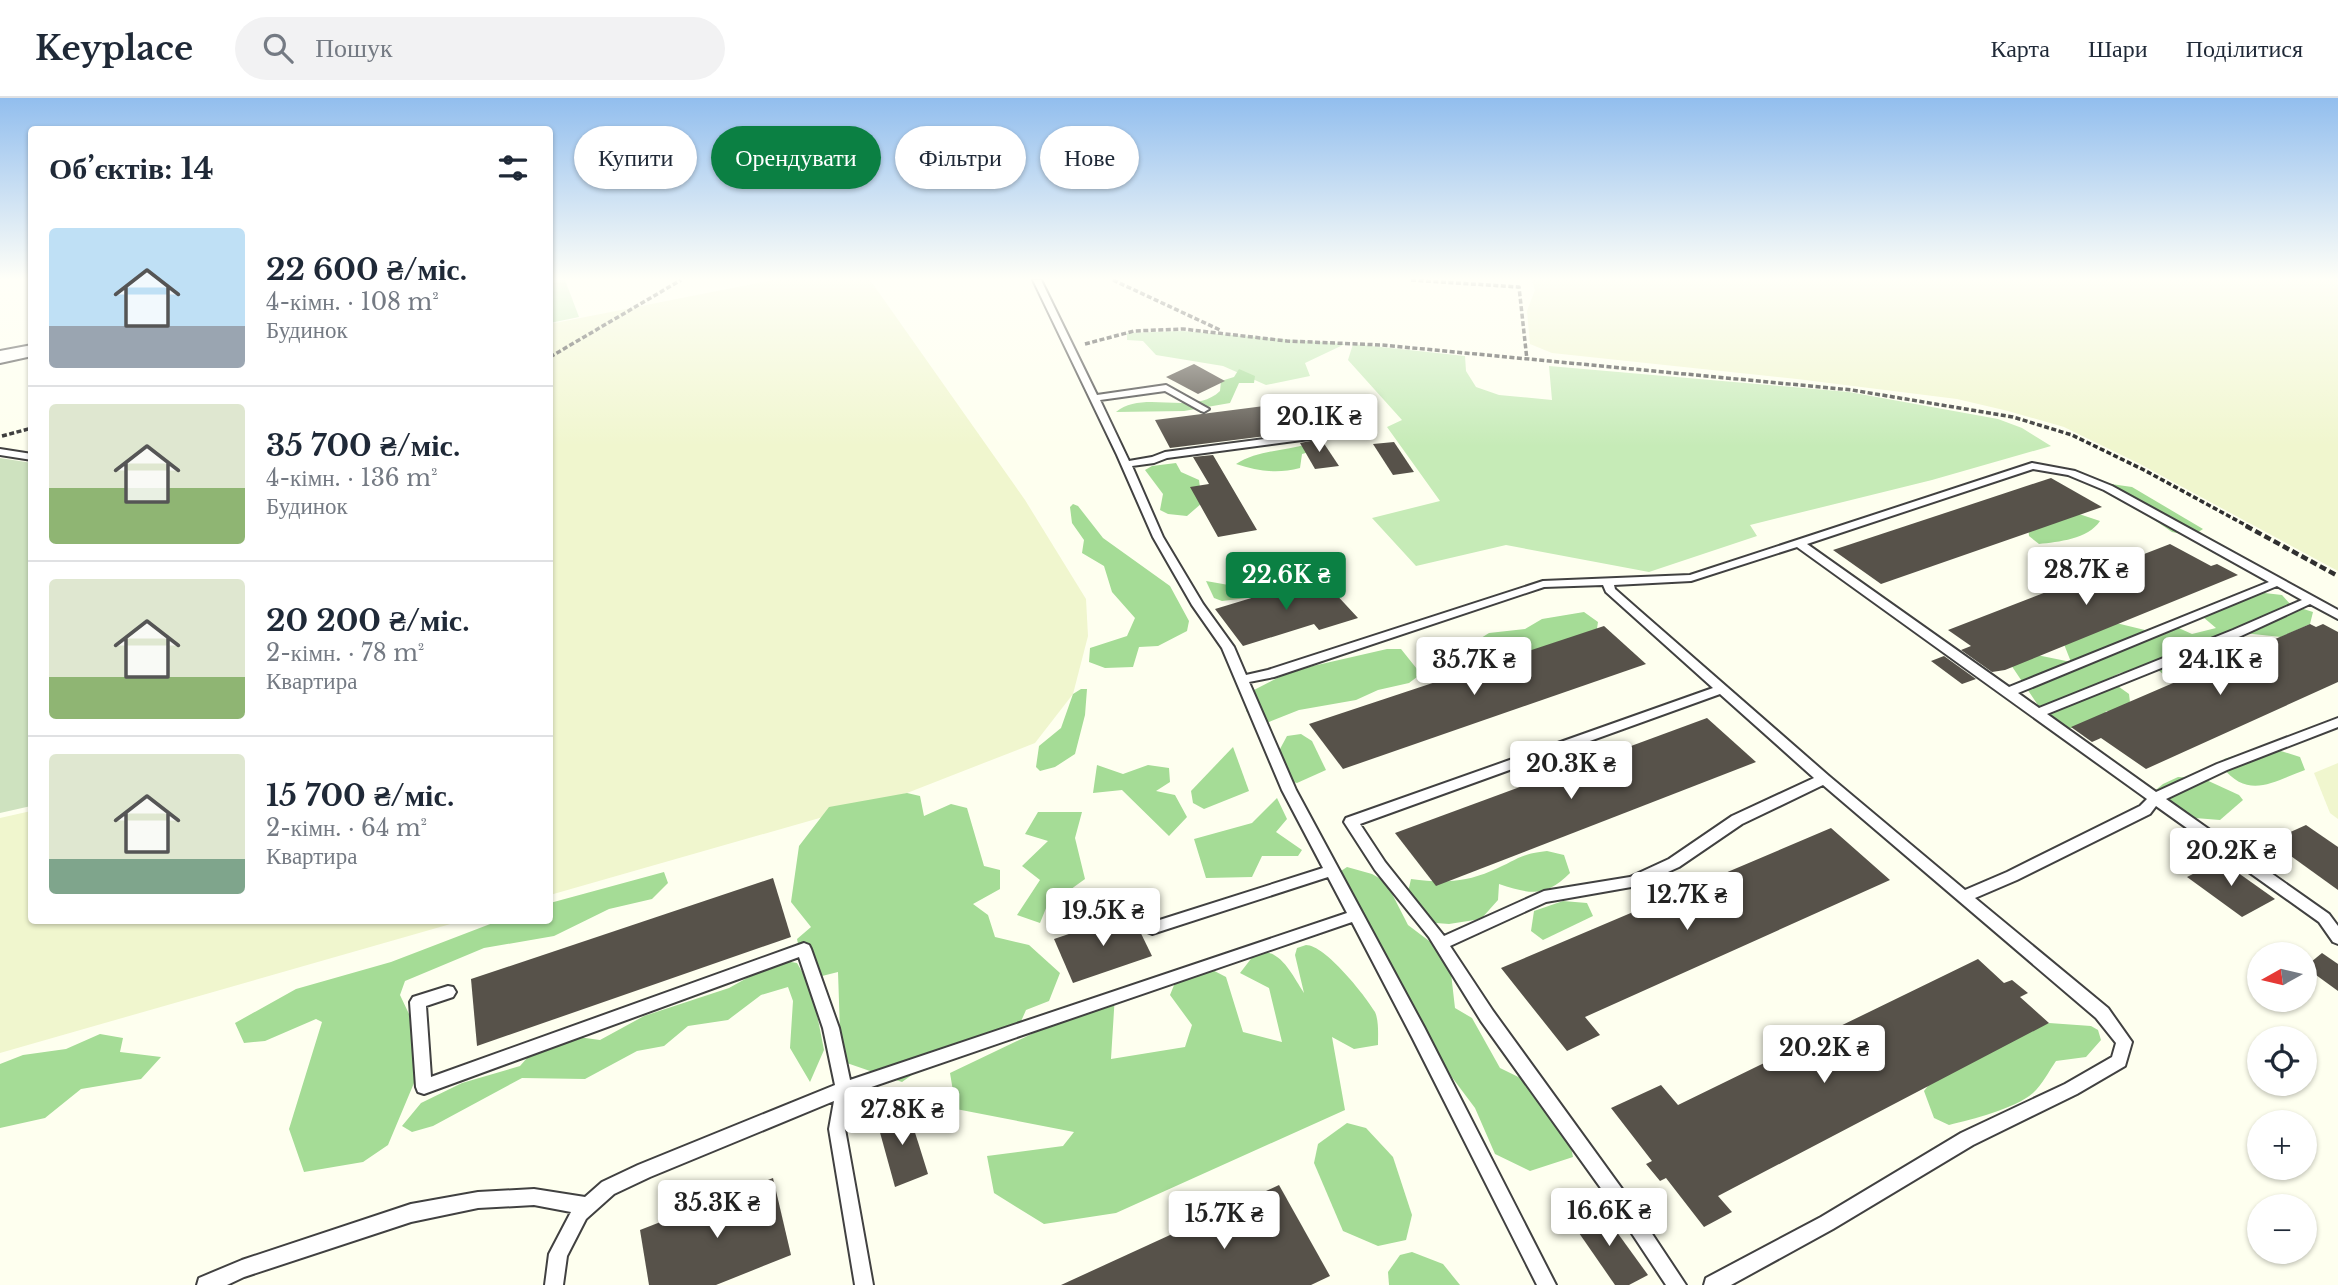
<!DOCTYPE html>
<html lang="uk">
<meta charset="utf-8">
<style>
body{margin:0;font-family:"Libre Baskerville",serif;background:#f2f2f3;color:#1f2937;height:100vh;display:flex;flex-direction:column;font-size:26px;white-space:nowrap}
*{box-sizing:border-box;margin:0}
p{font-size:23px;color:#747a83}
.icon{flex:none;width:38px;height:38px;fill:none;stroke:currentColor;stroke-width:2;stroke-linecap:round;stroke-linejoin:round}
.map{position:relative;flex:1;overflow:hidden}
.sheet{position:absolute;left:28px;top:28px;width:525px;height:798px;display:flex;flex-direction:column;background:#fff;border-radius:7px;box-shadow:0 2px 5px #0004}
.sheet>*{flex:none}
.hud{position:absolute;left:574px;top:28px;width:665px;height:63px;display:flex;gap:14px}
.needle{width:46px;rotate:262deg}
.fabs{position:absolute;left:2247px;top:844px;display:grid;gap:14px}
.fabs a{display:grid;place-items:center;width:70px;height:70px;border-radius:50%;background:#fff;box-shadow:0 2px 5px #0004;font-size:35px}
.price{position:absolute;translate:-50% -60px;padding:0 16px;border-radius:7px;background:#fff;color:#222;font-size:23px;line-height:46px;filter:drop-shadow(0 2px 4px #0008)}
.price::after{content:'';position:absolute;left:50%;top:42px;width:21px;height:16px;margin-left:-10px;background:inherit;clip-path:polygon(0 0,100% 0,50% 100%)}
.price.active{background:#0b8043;color:#fff}
ul{padding:0;list-style:none}
li{display:flex;align-items:center;gap:21px;height:175px;padding:0 21px}
li+li{border-top:2px solid #e0e1e3}
li span{display:grid;place-items:center;flex:none;width:196px;height:140px;border-radius:7px;color:#555}
li>.icon{margin-inline-start:auto}
span .icon{width:84px;height:84px;fill:#fffc;stroke-width:1}
li b{font-size:30px}
h2{display:flex;justify-content:space-between;align-items:center;height:84px;padding:0 21px;font-size:30px}
.chip{padding:0 24px;border-radius:32px;background:#fff;box-shadow:0 2px 5px #0004;font-size:24px;line-height:63px}
.chip.active{background:#0b8043;color:#fff}
header{display:flex;align-items:center;gap:42px;box-sizing:border-box;height:98px;padding:0 35px;background:#fff;border-bottom:2px solid #e0e1e3}
header strong{font-size:33px}
nav{display:flex;gap:38px;margin-inline-start:auto;font-size:24px}
.search{width:490px;height:63px;background:#f2f2f3;display:flex;align-items:center;gap:18px;box-sizing:border-box;padding:0 24px;border-radius:38px;color:#747a83;font-size:26px}
.map>svg:first-child{display:block}
</style>
<header>
<strong>Keyplace</strong>
<div class="search"><svg class="icon" aria-label="search" viewBox="0 0 24 24"><circle cx="10" cy="10" r="6"/><path d="M15 15l6 6"/></svg>Пошук</div>
<nav><a>Карта</a><a>Шари</a><a>Поділитися</a></nav>
</header>
<div class="map">
<svg width="2338" height="1187" viewBox="0 0 2338 1187">
<rect width="100%" height="100%" fill="#feffef"/>
<!-- farmland -->
<g fill="#f0f6ce">
<path d="M 773,182 L 870,182 L 1025,402 L 1086,501 L 1088,538 L 1073,596 L 1035,645 L 907,695 L 550,797 L 550,226 Z"/>
<path d="M 1532,182 L 2338,182 L 2338,473 L 2140,366 L 2064,329 L 2008,313 L 1957,301 L 1797,281 L 1552,255 L 1530,246 L 1527,213 L 1535,192 Z"/>
<path d="M 2338,665 L 2338,721 L 2330,715 L 2314,675 Z"/>
<path d="M 31,713 L 32,822 L 461,823 L 0,955 L 0,720 Z"/>
</g>
<!-- green -->
<g fill="#c6ebb7">
<path d="M 550,182 L 565,182 L 579,219 L 550,225 Z"/>
<path d="M 1182,233 L 1345,246 L 1305,265 L 1310,278 L 1266,287 L 1223,268 L 1156,257 L 1143,243 L 1127,242 L 1127,235 Z"/>
<path d="M 1353,246 L 1465,258 L 1466,273 L 1476,289 L 1499,297 L 1552,302 L 1549,268 L 1849,294 L 1998,321 L 2022,330 L 2051,348 L 1932,382 L 1750,427 L 1757,438 L 1649,474 L 1506,447 L 1416,468 L 1372,420 L 1440,403 L 1387,329 L 1402,322 L 1348,262 Z"/>
</g>
<!-- forest -->
<g fill="#a5dc96">
<path d="M 1239,271 L 1255,278 L 1254,285 L 1239,285 L 1230,305 L 1184,313 L 1116,314 C 1143,291 1193,319 1220,293 L 1221,283 L 1234,279 Z"/>
<path d="M 1309,346 L 1320,351 L 1302,356 L 1300,370 C 1277,376 1258,373 1236,366 C 1258,352 1284,353 1309,346 Z"/>
<path d="M 1176,365 L 1181,374 L 1199,382 L 1202,405 L 1187,418 L 1168,416 L 1160,412 L 1163,396 L 1145,372 L 1152,368 Z"/>
<path d="M 2111,386 L 2132,389 L 2203,431 L 2192,438 L 2172,434 L 2108,390 L 2107,387 Z"/>
<path d="M 1073,406 L 1078,408 L 1103,440 L 1170,488 L 1189,523 L 1187,533 L 1158,548 L 1139,549 L 1133,569 L 1105,570 L 1089,564 L 1090,550 L 1127,538 L 1135,520 L 1112,494 L 1104,468 L 1082,455 L 1084,442 L 1072,425 L 1070,409 Z"/>
<path d="M 2076,415 L 2100,423 C 2088,441 2058,444 2039,446 L 2029,438 L 2028,428 Z"/>
<path d="M 1206,483 L 1240,489 L 1255,499 L 1222,503 L 1214,500 Z"/>
<path d="M 2256,494 L 2282,497 L 2291,507 L 2313,514 L 2310,526 L 2281,539 L 2234,534 L 2250,567 L 2229,570 L 2187,551 L 2192,584 L 2172,583 L 2154,569 L 2120,575 L 2108,581 L 2129,596 L 2131,613 L 2106,613 L 2099,628 L 2058,631 L 2052,628 L 2007,561 L 2023,554 L 2071,564 L 2058,531 L 2112,524 L 2149,533 L 2172,527 L 2192,536 L 2216,530 L 2196,513 L 2226,507 Z"/>
<path d="M 1584,514 L 1598,524 L 1596,537 C 1561,547 1521,567 1484,556 L 1481,540 L 1489,535 L 1525,531 L 1542,521 Z"/>
<path d="M 1387,551 L 1401,551 L 1421,576 L 1409,585 L 1378,592 L 1356,602 L 1299,612 L 1269,624 L 1256,622 L 1246,613 L 1252,593 L 1291,573 Z"/>
<path d="M 1081,591 L 1087,591 L 1085,617 L 1075,656 L 1055,669 L 1040,673 L 1036,669 L 1039,648 L 1061,630 L 1073,596 Z"/>
<path d="M 1301,636 L 1312,643 L 1326,672 L 1297,685 L 1279,680 L 1273,664 L 1287,638 Z"/>
<path d="M 2265,648 L 2300,659 L 2305,672 C 2272,684 2249,702 2222,669 L 2224,661 Z"/>
<path d="M 1233,649 L 1249,693 L 1204,711 L 1193,705 L 1191,693 Z"/>
<path d="M 1097,667 L 1123,676 L 1148,667 L 1169,670 L 1170,684 L 1156,693 L 1175,697 L 1187,719 L 1169,738 L 1122,692 L 1093,695 Z"/>
<path d="M 2178,679 L 2202,680 L 2239,697 L 2243,702 L 2220,722 L 2170,718 L 2151,696 L 2163,686 Z"/>
<path d="M 907,695 L 920,698 L 924,718 L 951,706 L 967,710 L 984,768 L 1000,772 L 1000,791 L 973,806 L 988,817 L 995,839 L 1029,847 L 1060,875 L 1049,903 L 1026,912 L 1015,937 L 930,964 L 902,984 L 841,963 L 838,874 L 818,879 L 800,855 L 797,841 L 811,829 L 791,804 L 799,748 L 829,709 Z"/>
<path d="M 1277,700 L 1287,721 L 1276,734 L 1302,752 L 1298,758 L 1262,758 L 1252,779 L 1206,780 L 1194,741 L 1252,725 Z"/>
<path d="M 1038,714 L 1082,714 L 1075,740 L 1085,781 L 1067,794 L 1053,793 L 1040,825 L 1017,817 L 1040,782 L 1022,768 L 1048,743 L 1025,736 Z"/>
<path d="M 1547,753 L 1564,757 L 1570,775 C 1545,800 1530,796 1499,786 L 1498,802 L 1481,821 L 1449,826 L 1423,824 L 1405,807 L 1411,781 C 1441,785 1463,785 1491,773 C 1516,763 1518,756 1547,753 Z"/>
<path d="M 1347,769 L 1372,776 L 1386,784 L 1408,827 L 1449,858 L 1455,910 L 1472,920 L 1500,970 L 1535,987 L 1568,1034 L 1573,1059 L 1530,1073 L 1495,1056 L 1475,1010 L 1418,934 L 1342,788 L 1341,773 Z"/>
<path d="M 664,774 L 668,785 L 652,801 L 609,811 L 554,838 L 484,850 L 405,883 L 400,897 L 417,933 L 414,985 L 388,1047 L 363,1064 L 304,1074 L 289,1031 L 322,924 L 316,921 L 265,943 L 244,945 L 235,925 L 296,891 L 391,864 L 498,823 L 550,822 L 550,805 Z"/>
<path d="M 1563,803 L 1587,805 L 1593,818 L 1543,842 L 1531,833 L 1534,813 Z"/>
<path d="M 1306,847 C 1325,847 1365,897 1375,914 C 1379,923 1378,937 1378,947 L 1354,951 L 1332,939 L 1345,1012 L 1116,1115 L 1044,1126 L 994,1095 L 987,1058 L 1063,1048 L 1074,1034 L 956,1011 L 950,975 L 1115,896 L 1111,961 L 1185,949 L 1192,927 L 1170,897 L 1179,875 L 1203,867 L 1226,879 L 1243,934 L 1282,944 L 1269,890 L 1240,875 L 1257,853 C 1282,852 1292,877 1304,895 L 1295,857 L 1297,850 Z"/>
<path d="M 779,862 L 797,865 L 812,891 L 824,952 L 810,984 L 790,950 L 793,903 L 788,889 L 761,897 L 728,922 L 688,928 L 664,948 L 637,953 L 585,981 L 522,980 L 433,1028 L 412,1034 L 402,1028 L 421,1005 L 462,985 L 520,968 L 541,944 L 556,936 L 600,942 L 644,918 L 729,890 Z"/>
<path d="M 2049,925 L 2091,928 L 2098,932 L 2101,942 L 2086,959 L 2056,963 C 2049,973 2042,987 2033,995 C 2014,1011 1973,1021 1949,1027 L 1934,1020 L 1924,993 C 1954,954 2003,940 2049,925 Z"/>
<path d="M 100,936 L 123,940 L 120,954 L 161,959 L 141,981 L 81,991 L 45,1020 L 0,1030 L 0,966 L 23,957 L 66,951 Z"/>
<path d="M 1347,1025 L 1366,1030 L 1393,1059 L 1412,1117 L 1406,1142 L 1378,1148 L 1343,1133 L 1314,1065 L 1318,1046 Z"/>
<path d="M 1412,1154 L 1443,1166 L 1460,1187 L 1389,1187 L 1388,1174 L 1400,1157 Z"/>
</g>
<!-- cemetery -->
<path fill="#cee2bf" d="M 0,360 L 32,365 L 31,708 L 0,715 Z"/>
<!-- building -->
<g fill="#57524a">
<path d="M 1194,266 L 1225,283 L 1198,296 L 1166,279 Z"/>
<path d="M 1295,304 L 1315,332 L 1170,350 L 1155,322 Z"/>
<path d="M 1321,341 L 1339,368 L 1315,371 L 1300,345 Z"/>
<path d="M 1394,344 L 1414,374 L 1393,377 L 1373,346 Z"/>
<path d="M 1213,357 L 1257,432 L 1218,439 L 1190,389 L 1209,386 L 1193,359 Z"/>
<path d="M 2051,380 L 2102,409 L 1881,486 L 1833,452 Z"/>
<path d="M 2170,446 L 2211,468 L 2217,466 L 2238,477 L 2005,572 L 1992,574 L 1961,552 L 1971,548 L 1948,532 Z"/>
<path d="M 1320,479 L 1358,520 L 1319,532 L 1314,526 L 1243,548 L 1215,511 Z"/>
<path d="M 2310,526 L 2316,529 L 2323,526 L 2338,534 L 2338,584 L 2146,671 L 2101,640 L 2092,644 L 2071,629 Z"/>
<path d="M 1604,528 L 1646,566 L 1343,671 L 1309,626 Z"/>
<path d="M 1944,558 L 1976,581 L 1962,586 L 1931,563 Z"/>
<path d="M 1707,620 L 1756,664 L 1436,788 L 1395,735 Z"/>
<path d="M 2306,727 L 2338,749 L 2338,792 L 2270,743 Z"/>
<path d="M 1831,730 L 1890,782 L 1585,919 L 1600,937 L 1567,953 L 1501,870 Z"/>
<path d="M 2220,762 L 2275,801 L 2242,819 L 2187,779 Z"/>
<path d="M 773,780 L 791,839 L 477,948 L 471,881 Z"/>
<path d="M 1131,815 L 1152,858 L 1073,885 L 1054,841 Z"/>
<path d="M 2322,855 L 2338,866 L 2338,893 L 2305,869 Z"/>
<path d="M 1978,861 L 2004,885 L 2012,882 L 2028,895 L 2020,899 L 2049,925 L 1718,1098 L 1732,1114 L 1704,1129 L 1666,1080 L 1660,1083 L 1646,1066 L 1652,1063 L 1611,1010 L 1661,987 L 1678,1007 Z"/>
<path d="M 907,1009 L 928,1076 L 895,1089 L 876,1020 Z"/>
<path d="M 773,1080 L 791,1157 L 716,1187 L 649,1187 L 640,1132 Z"/>
<path d="M 1279,1087 L 1330,1178 L 1311,1187 L 1061,1187 Z"/>
<path d="M 1598,1108 L 1648,1177 L 1629,1187 L 1615,1187 L 1570,1122 Z"/>
</g>
<g fill="none" stroke-linecap="round" stroke-linejoin="round">
<!-- service casing -->
<g stroke="#414141" stroke-width="4">
<g id="service">
<path d="M 1033,182 L 1041,182 L 1097,297 L 1166,287 L 1209,311 L 1204,314 L 1201,313 L 1165,293 L 1100,302 L 1129,363 L 1152,359 L 1165,354 L 1317,334 L 1322,337 L 1317,340 L 1167,360 L 1154,365 L 1132,368 L 1163,439 L 1203,506 L 1234,549 L 1246,577 L 1268,572 L 1543,483 L 1690,477 L 2032,365 L 2075,373 L 2112,388 L 2338,512 L 2338,521 L 2310,506 L 2241,538 L 2047,616 L 2156,694 L 2217,666 L 2338,620 L 2338,629 L 2227,672 L 2166,701 L 2329,816 L 2338,828 L 2338,846 L 2333,844 L 2319,824 L 2156,708 L 2150,716 L 2017,782 L 1975,800 L 2108,910 L 2132,944 L 2125,968 L 2077,996 L 1973,1047 L 1833,1131 L 1731,1187 L 1704,1187 L 1706,1180 L 1821,1119 L 1961,1035 L 2065,986 L 2112,959 L 2116,945 L 2096,920 L 1823,687 L 1742,726 L 1679,769 L 1637,788 L 1546,804 L 1450,848 L 1493,913 L 1625,1095 L 1686,1187 L 1666,1187 L 1613,1107 L 1481,923 L 1429,839 L 1375,772 L 1344,724 L 1346,720 L 1713,590 L 1606,494 L 1603,487 L 1544,489 L 1274,579 L 1249,584 L 1296,692 L 1424,929 L 1556,1187 L 1537,1187 L 1412,939 L 1352,824 L 851,996 L 845,1031 L 873,1187 L 855,1187 L 829,1031 L 834,1003 L 650,1079 L 614,1096 L 586,1121 L 567,1158 L 563,1187 L 545,1187 L 549,1156 L 571,1114 L 534,1107 L 478,1110 L 411,1124 L 244,1179 L 227,1187 L 197,1187 L 199,1180 L 242,1162 L 411,1106 L 478,1094 L 534,1091 L 585,1099 L 602,1084 L 638,1067 L 835,987 L 823,930 L 799,859 L 424,996 L 418,994 L 416,989 L 410,904 L 413,899 L 448,888 L 453,889 L 456,894 L 453,899 L 426,908 L 431,979 L 804,845 L 809,847 L 811,851 L 839,930 L 850,982 L 1347,815 L 1328,779 L 1152,836 L 1147,834 L 1145,830 L 1147,826 L 1323,770 L 1282,692 L 1222,550 L 1192,507 L 1153,439 L 1117,357 ZM 2033,371 L 2068,377 L 2104,392 L 2269,484 L 2009,589 L 1807,446 ZM 1797,449 L 2147,701 L 2140,708 L 2007,774 L 1965,792 L 1829,678 L 1640,513 L 1615,491 L 1614,487 L 1691,483 ZM 2277,488 L 2302,502 L 2233,532 L 2039,610 L 2018,595 ZM 1720,596 L 1814,680 L 1732,718 L 1669,761 L 1630,779 L 1544,793 L 1444,838 L 1385,764 L 1360,726 Z"/>
<path d="M 0,351 L 32,356 L 32,362 L 0,357 Z"/>
</g>
</g>
<!-- minor casing -->
<g stroke="#414141" stroke-width="4">
<path id="minor" d="M 32,247 L 32,258 L 0,265 L 0,253 Z"/>
</g>
<!-- path-far1 -->
<g stroke="#303030" stroke-width="3.5" stroke-dasharray="5 2.5" stroke-linecap="butt">
<path d="M 1113,182 L 1220,232"/>
<path d="M 1411,182 L 1519,189 L 1527,262"/>
<path d="M 1085,246 L 1134,233 L 1183,231 L 1287,243 L 1382,247 L 1852,292 L 2013,319 L 2072,337 L 2144,372 L 2249,429"/>
<path d="M 550,259 L 681,182"/>
<path d="M 2,338 L 32,330"/>
</g>
<!-- path -->
<path stroke="#303030" stroke-width="4.5" stroke-dasharray="7 3.5" stroke-linecap="butt" d="M 2246,428 L 2338,478"/>
<!-- service -->
<use href="#service" fill="#fff" fill-rule="evenodd"/>
<!-- minor -->
<use href="#minor" fill="#fff" fill-rule="evenodd"/>
</g>
<!-- sky -->
<linearGradient id="sky" x2="0" y2="1"><stop stop-color="#92beee"/><stop offset="0.52" stop-color="#fffff8"/><stop offset="1" stop-color="#fffff8" stop-opacity="0"/></linearGradient>
<rect width="2338" height="348" fill="url(#sky)"/>
</svg>
<div class="fabs">
<a><svg class="needle" viewBox="-14 -14 28 28"><path d="M0-13l5 13h-10z" fill="#e53935"/><path d="M0 13l5-13h-10z" fill="#747a83"/></svg></a>
<a><svg class="icon" aria-label="locate" viewBox="0 0 24 24"><circle cx="12" cy="12" r="6"/><path d="M12 2v4M12 18v4M2 12h4M18 12h4"/></svg></a>
<a>+</a>
<a>−</a>
</div>
<b class="price" style="left:1319px;top:356px">20.1K ₴</b>
<b class="price" style="left:2086px;top:509px">28.7K ₴</b>
<b class="price active" style="left:1286px;top:514px">22.6K ₴</b>
<b class="price" style="left:1474px;top:599px">35.7K ₴</b>
<b class="price" style="left:2220px;top:599px">24.1K ₴</b>
<b class="price" style="left:1571px;top:703px">20.3K ₴</b>
<b class="price" style="left:2231px;top:790px">20.2K ₴</b>
<b class="price" style="left:1687px;top:834px">12.7K ₴</b>
<b class="price" style="left:1103px;top:850px">19.5K ₴</b>
<b class="price" style="left:1824px;top:987px">20.2K ₴</b>
<b class="price" style="left:902px;top:1049px">27.8K ₴</b>
<b class="price" style="left:717px;top:1142px">35.3K ₴</b>
<b class="price" style="left:1609px;top:1150px">16.6K ₴</b>
<b class="price" style="left:1224px;top:1153px">15.7K ₴</b>
<div class="hud">
<a class="chip">Купити</a>
<a class="chip active">Орендувати</a>
<a class="chip">Фільтри</a>
<a class="chip">Нове</a>
</div>
<section class="sheet">
<h2>Об’єктів: 14<svg class="icon" aria-label="filters" viewBox="0 0 24 24"><path d="M4 7h16M4 17h16"/><circle cx="9" cy="7" r="2"/><circle cx="15" cy="17" r="2"/></svg></h2>
<ul>
<li><span style="background:linear-gradient(#bfe0f5 70%,#9aa5b1 0)"><svg class="icon" aria-label="home" viewBox="0 0 24 24"><path d="M3 11l9-7 9 7M6 9v11h12V9"/></svg></span><div><b>22 600 ₴/міс.</b><p>4-кімн. · 108 m²</p><p>Будинок</p></div></li>
<li><span style="background:linear-gradient(#dfe7d0 60%,#8fb573 0)"><svg class="icon" aria-label="home" viewBox="0 0 24 24"><path d="M3 11l9-7 9 7M6 9v11h12V9"/></svg></span><div><b>35 700 ₴/міс.</b><p>4-кімн. · 136 m²</p><p>Будинок</p></div></li>
<li><span style="background:linear-gradient(#dfe7d0 70%,#8fb573 0)"><svg class="icon" aria-label="home" viewBox="0 0 24 24"><path d="M3 11l9-7 9 7M6 9v11h12V9"/></svg></span><div><b>20 200 ₴/міс.</b><p>2-кімн. · 78 m²</p><p>Квартира</p></div></li>
<li><span style="background:linear-gradient(#dfe7d0 75%,#7fa58c 0)"><svg class="icon" aria-label="home" viewBox="0 0 24 24"><path d="M3 11l9-7 9 7M6 9v11h12V9"/></svg></span><div><b>15 700 ₴/міс.</b><p>2-кімн. · 64 m²</p><p>Квартира</p></div></li>
</ul>
</section>
</div>
